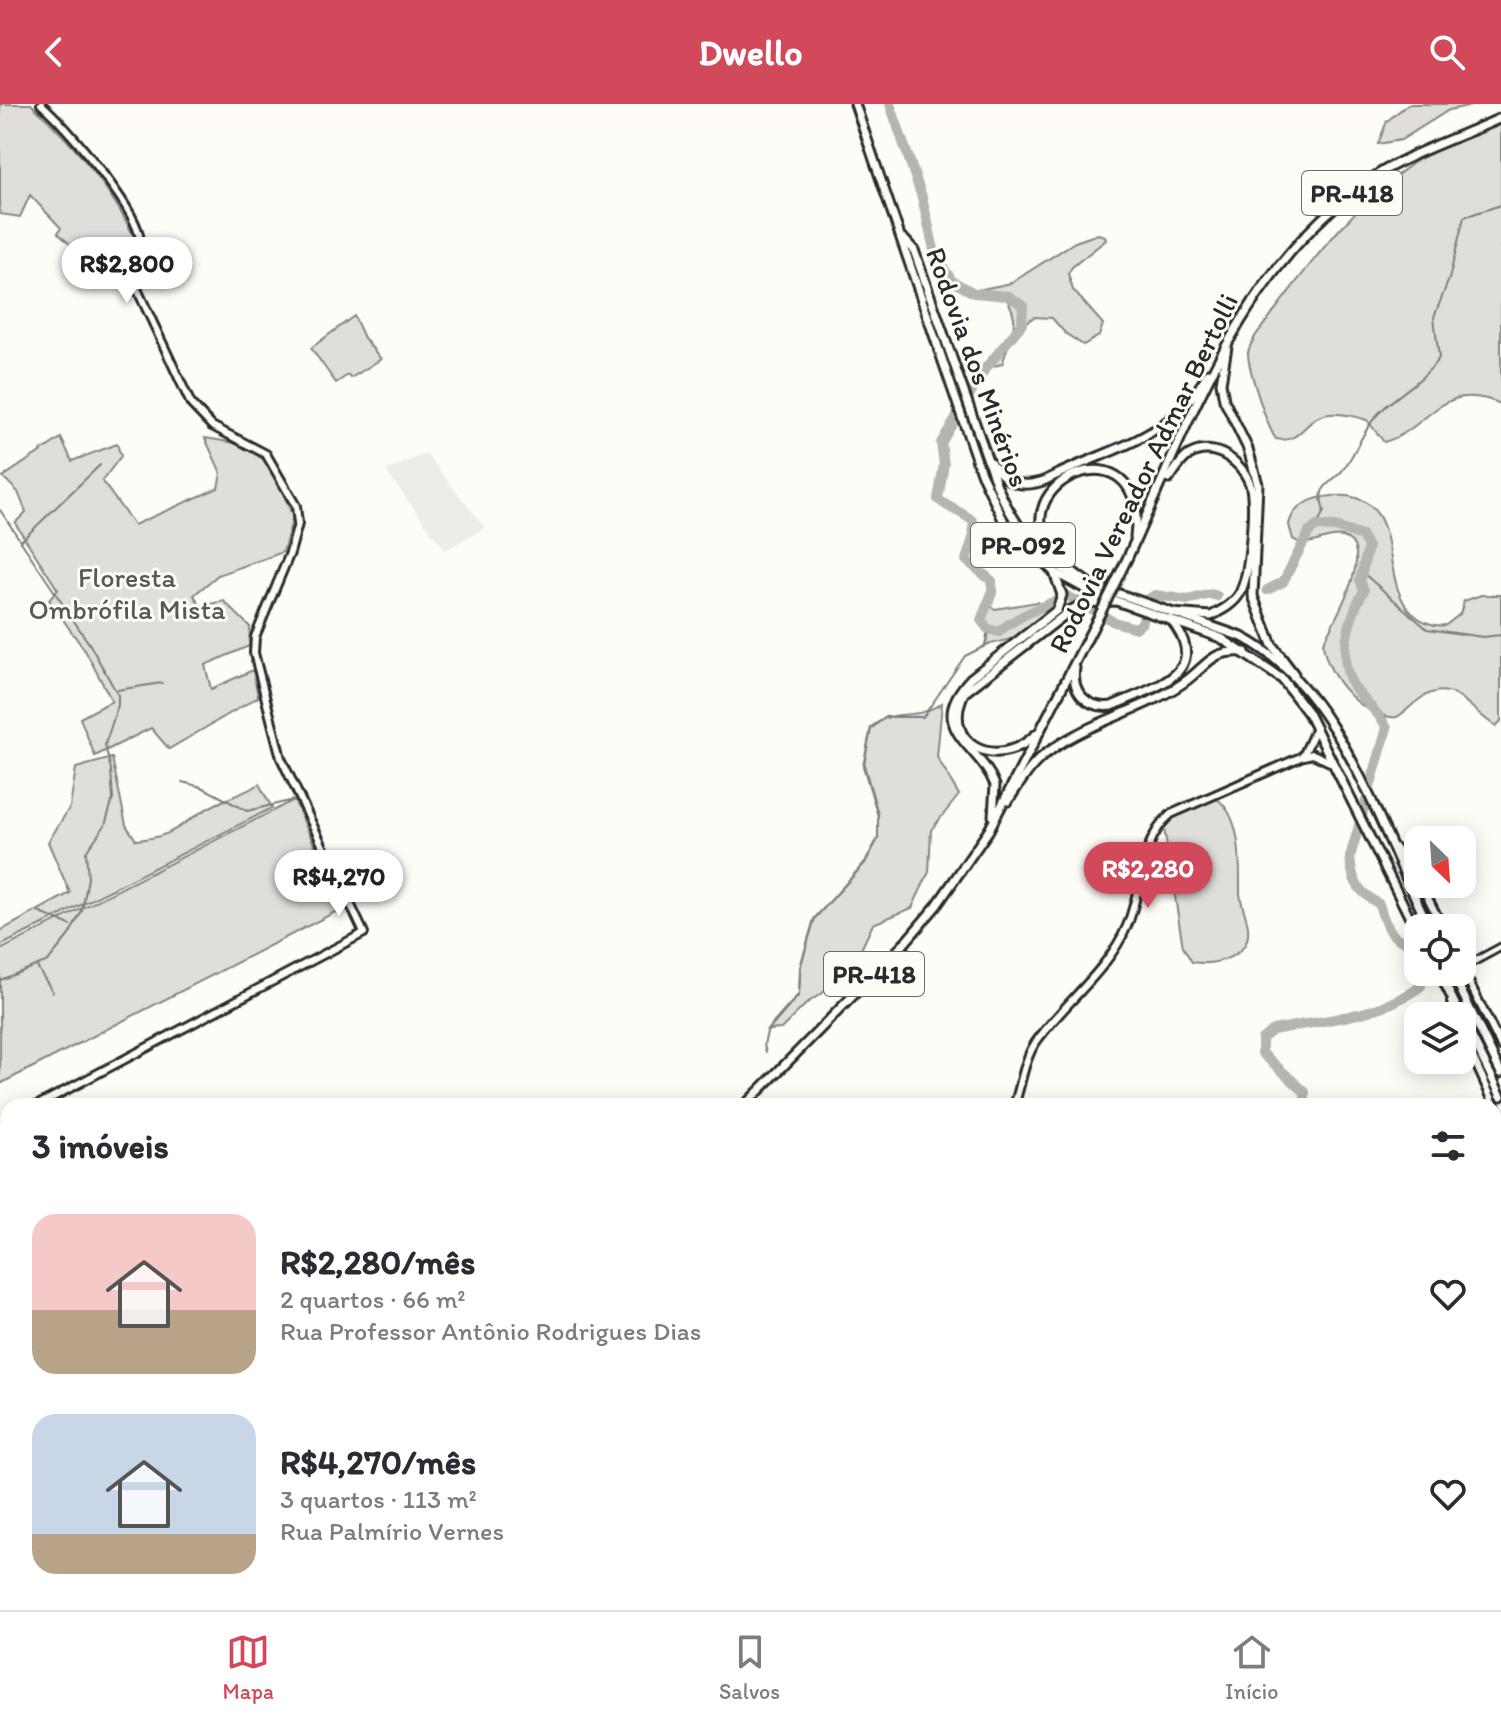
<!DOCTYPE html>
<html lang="pt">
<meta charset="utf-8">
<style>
body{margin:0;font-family:Itim,sans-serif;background:#f2f2f3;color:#2b2b33;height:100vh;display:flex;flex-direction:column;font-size:30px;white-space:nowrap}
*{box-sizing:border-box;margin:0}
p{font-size:26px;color:#7c7c81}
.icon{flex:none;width:44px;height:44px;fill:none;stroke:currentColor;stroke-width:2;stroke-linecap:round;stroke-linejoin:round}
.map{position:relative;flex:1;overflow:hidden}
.details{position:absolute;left:0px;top:994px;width:1502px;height:512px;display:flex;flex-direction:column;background:#fff;border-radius:24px 24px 0 0;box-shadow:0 4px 20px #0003}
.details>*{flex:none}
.needle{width:52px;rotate:155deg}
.controls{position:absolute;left:1404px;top:722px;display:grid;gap:16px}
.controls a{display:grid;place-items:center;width:72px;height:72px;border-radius:16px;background:#fff;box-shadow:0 4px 20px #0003;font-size:40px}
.price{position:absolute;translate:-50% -68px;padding:0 18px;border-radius:28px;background:#fff;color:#222;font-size:26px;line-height:52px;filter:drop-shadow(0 2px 4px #0008)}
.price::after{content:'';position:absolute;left:50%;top:48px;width:24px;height:18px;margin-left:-12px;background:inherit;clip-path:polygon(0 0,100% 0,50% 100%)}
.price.active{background:#d1495b;color:#fff}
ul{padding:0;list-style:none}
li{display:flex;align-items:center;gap:24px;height:200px;padding:0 32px}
li span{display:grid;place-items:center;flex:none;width:224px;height:160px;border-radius:24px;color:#555}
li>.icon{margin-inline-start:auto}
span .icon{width:96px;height:96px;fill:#fffc;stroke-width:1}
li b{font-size:34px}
h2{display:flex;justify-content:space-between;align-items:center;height:96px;padding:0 32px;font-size:34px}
header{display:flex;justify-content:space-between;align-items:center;height:104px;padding:0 32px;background:#d1495b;color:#fff;font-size:36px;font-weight:700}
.tabs{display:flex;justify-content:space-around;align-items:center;height:112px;border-top:2px solid #e1e1e2;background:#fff;font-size:22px;color:#7c7c81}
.tabs a{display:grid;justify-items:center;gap:4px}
.tabs .active{color:#d1495b}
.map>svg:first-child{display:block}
</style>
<header><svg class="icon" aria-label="back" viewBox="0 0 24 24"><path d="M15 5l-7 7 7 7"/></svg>Dwello<svg class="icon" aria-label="search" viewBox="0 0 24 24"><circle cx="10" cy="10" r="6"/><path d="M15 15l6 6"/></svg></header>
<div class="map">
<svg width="1501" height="1506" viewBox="0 0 1501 1506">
<rect width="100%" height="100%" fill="#fdfcf7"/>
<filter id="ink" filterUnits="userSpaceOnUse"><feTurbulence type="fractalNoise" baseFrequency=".0125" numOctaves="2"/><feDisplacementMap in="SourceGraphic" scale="16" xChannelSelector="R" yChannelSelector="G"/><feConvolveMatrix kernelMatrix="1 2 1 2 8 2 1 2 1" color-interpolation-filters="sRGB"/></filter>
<g filter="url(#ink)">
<!-- built -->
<path fill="#edece8" d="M 426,349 L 485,424 L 445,446 L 386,367 Z"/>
<!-- green -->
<g fill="#dfdeda" stroke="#858482" stroke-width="2">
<path d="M 0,0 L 31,0 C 73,39 112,84 136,137 L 77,147 L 58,129 L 61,124 L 30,91 L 20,113 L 0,110 Z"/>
<path d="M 1408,0 L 1477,0 L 1449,6 L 1401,36 L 1378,40 L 1387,17 Z"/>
<path d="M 1501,21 L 1501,300 C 1439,274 1431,325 1384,338 L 1367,316 C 1354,312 1333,307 1321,312 C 1303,319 1299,340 1276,335 C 1267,323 1248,264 1248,249 C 1249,242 1253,237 1256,231 C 1303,170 1347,105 1412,60 C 1438,42 1472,33 1501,21 Z"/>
<path d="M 1098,130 L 1105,132 L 1106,136 L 1072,163 L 1068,170 L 1073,186 L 1103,220 L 1099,232 L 1083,241 L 1065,229 L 1052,214 L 1034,213 L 1013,228 L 1002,260 L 991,263 L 985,259 C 1006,236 1026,225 1006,194 L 968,188 L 1011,179 L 1075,138 Z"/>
<path d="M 354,212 L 364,234 L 381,255 L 351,274 L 348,271 L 336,279 L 311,244 Z"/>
<path d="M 61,334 L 72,357 L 117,340 L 121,352 L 102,377 L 134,421 L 218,384 L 221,369 L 205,334 L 236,339 L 263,355 L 279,379 L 293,413 L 283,448 L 218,471 L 194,491 L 200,502 L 224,497 L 250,523 L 249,542 L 205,561 L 211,585 L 253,566 L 258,593 L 169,645 L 151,624 L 95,652 L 80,614 L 112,597 L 86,548 L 49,496 L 58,486 L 15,419 L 26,408 L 18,388 L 3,373 Z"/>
<path d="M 1347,392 C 1405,400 1378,476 1412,509 C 1422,518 1433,523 1446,521 L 1460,510 L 1464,497 L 1481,491 L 1501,491 L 1501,617 L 1496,622 C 1472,609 1454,573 1423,593 C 1413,599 1407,607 1397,613 C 1363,616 1325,571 1323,539 C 1331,522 1379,443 1343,433 C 1329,430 1315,441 1300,439 L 1293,435 L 1289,421 C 1294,395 1324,391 1347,392 Z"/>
<path d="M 1037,498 L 1045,505 C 1040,530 1007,537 985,541 L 990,526 L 981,514 L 985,499 L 995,505 Z"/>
<path d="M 942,599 L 937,653 L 959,691 L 931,726 L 929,768 L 912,804 L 873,820 L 849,871 L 807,899 L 781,925 L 767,926 L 799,890 L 801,861 L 815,814 L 865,758 L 878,734 L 878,710 L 864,661 L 871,623 C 898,602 912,619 942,599 Z"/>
<path d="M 112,654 L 126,721 L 136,736 C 178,733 180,718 214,701 C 229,693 244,690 259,680 L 272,704 L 0,842 L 0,827 L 70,789 L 48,738 L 70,703 L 76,664 Z"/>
<path d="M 1216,694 C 1242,712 1240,759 1240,787 C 1240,800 1247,811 1248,824 C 1251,853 1215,862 1192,858 L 1183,843 L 1164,724 L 1176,711 Z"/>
<path d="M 294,696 L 343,804 L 0,980 L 0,846 Z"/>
<path d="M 1501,1259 L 1501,1506 L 1350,1506 L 1369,1498 L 1494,1498 L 1494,1266 Z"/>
</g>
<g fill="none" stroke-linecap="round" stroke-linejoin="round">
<!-- stream -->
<g stroke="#7e7d7b" stroke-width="2">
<path d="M 0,406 L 90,541 L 118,591 L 118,601 L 105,641 L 111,666 L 113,695 L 105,721 L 86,748 L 88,774 L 82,807 L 69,831 L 48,857 L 0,876"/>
<path d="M 1317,422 L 1324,407 C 1316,382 1327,383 1342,367 C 1356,350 1363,325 1379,309 C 1400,287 1420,281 1439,254 L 1434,213 L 1449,175 L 1464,113 L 1501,101"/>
<path d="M 20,438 L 100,361"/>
<path d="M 1362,468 L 1427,525 L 1483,533 L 1501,531"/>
<path d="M 117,586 L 162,579"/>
<path d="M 182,678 L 202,683 L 247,707 L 294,696"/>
<path d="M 38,808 L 70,821"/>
<path d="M 37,863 L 53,888"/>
<path d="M 766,948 L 764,941 L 767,928 L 799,891 L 800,863 L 814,815 L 865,759 L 878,735 L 878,712 L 863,662 L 871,625 L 885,613 L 923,613 L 965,552 L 985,542 L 988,525"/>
<path d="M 772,996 L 774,1002"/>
</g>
<!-- river -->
<g stroke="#b5b4b1" stroke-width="10">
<path d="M 890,0 L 922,93 L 935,150 L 952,177 L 974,189 L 1009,192 L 1023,202 L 1022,220 L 985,265 L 941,339 L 944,360 L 938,395 C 949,405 961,407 973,417 L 974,431 L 966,456 L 992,477 L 992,489 L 981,516 L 988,525 L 999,528 C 1014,513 1048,500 1068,492 L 1114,518 L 1136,524 L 1142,519 L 1149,495 L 1155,491 L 1188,496 L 1211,490 L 1217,492"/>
<path d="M 1267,486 L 1283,478 L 1309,428 L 1317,422 L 1335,423 L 1362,432 L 1368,443 L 1360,476 L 1364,486 C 1350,512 1336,554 1353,581 C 1363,598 1378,606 1387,624 L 1350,753 C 1352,777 1358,788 1379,800 C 1384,817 1388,833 1406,838 L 1418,859"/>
<path d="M 1305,1002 L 1305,988 L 1262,949 L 1262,935 L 1273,926 C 1321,916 1381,913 1421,882 L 1421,868"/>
<path d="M 1494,1118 L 1501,1118"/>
<path d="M 1494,1247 L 1501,1248"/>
<path d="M 1494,1265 L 1501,1267"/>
<path d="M 1494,1322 L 1501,1312"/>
<path d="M 1494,1440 L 1501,1445"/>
</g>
<!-- tertiary casing -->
<g stroke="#2b2b2b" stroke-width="11">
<path id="tertiary" d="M 1462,864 L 1501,843"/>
</g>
<!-- secondary casing -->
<g stroke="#2b2b2b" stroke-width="12">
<g id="secondary">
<path d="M 1303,652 L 1316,624"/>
<path d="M 1394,743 L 1418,775"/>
<path d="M 1421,780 L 1443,824"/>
<path d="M 1462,864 L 1501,942"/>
<path d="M 1451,898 L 1456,912"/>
<path d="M 1462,929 L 1501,1015"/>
<path d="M 36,1002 L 364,829 L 281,654 L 254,549 L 255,533 L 290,449 L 298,420 L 296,402 L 266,350 L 212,322 L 191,300 L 138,187 C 134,168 143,150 139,131 C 132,99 66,22 41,0"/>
<path d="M 1014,1002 C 1021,982 1024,955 1036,938 C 1064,899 1108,867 1127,822 C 1143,785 1138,738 1171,710 L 1303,652 L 1313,650 L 1332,659"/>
<path d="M 0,1021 L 8,1017"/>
<path d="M 0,1262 L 8,1284"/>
<path d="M 0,1435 L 8,1423"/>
<path d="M 278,1498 L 287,1506"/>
<path d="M 1068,1506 L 1069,1498"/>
</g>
</g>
<!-- primary casing -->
<g stroke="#2b2b2b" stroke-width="13">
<g id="primary">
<path d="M 855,0 L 981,369 L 1006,422 L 1054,468 L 1091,488 L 1221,534 L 1282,575 L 1308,609 L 1418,830"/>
<path d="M 904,135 L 914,146 L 997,382 C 1017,428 1043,458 1088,479 L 1242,533 C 1342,585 1380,728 1430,824"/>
<path d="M 1439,868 L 1461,912"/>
<path d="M 1452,868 L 1501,969"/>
<path d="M 1462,913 L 1501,992"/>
</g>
</g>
<!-- trunk casing -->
<g stroke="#2b2b2b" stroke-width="13">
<g id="trunk">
<path d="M 1227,243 L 1221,279 L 1224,296 L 1248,345 L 1258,380 L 1253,492 L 1272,541 L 1294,570"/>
<path d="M 989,357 C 1006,378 1020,386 1046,376 C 1110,343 1171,337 1208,269"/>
<path d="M 1169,375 C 1175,367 1180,357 1189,351 C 1214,336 1245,359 1251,384 C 1255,406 1250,470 1240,489 C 1234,500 1222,506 1211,512 L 1172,509"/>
<path d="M 1127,455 C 1191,316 1238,168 1369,76 C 1409,49 1457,34 1501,14"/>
<path d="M 1088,479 C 1078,471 1063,462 1055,452 C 994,377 1150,313 1135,433"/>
<path d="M 1075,564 C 1071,589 1088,605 1112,602 C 1153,583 1214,570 1171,516"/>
<path d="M 1035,631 C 997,668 940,641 964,589 L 1071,506 L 1086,499 L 1116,497"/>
<path d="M 1008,697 C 1021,678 1031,659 1051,646 C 1091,617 1142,607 1183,579 C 1208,562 1210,545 1245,548"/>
<path d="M 993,712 L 995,681 C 979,639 923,625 971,574 L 1057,506 L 1062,491 L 1054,468"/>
<path d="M 744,1002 L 903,841 L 937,801 L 989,726 L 1101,508"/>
<path d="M 372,1506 L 375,1498"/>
</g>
</g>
<!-- tertiary -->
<use href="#tertiary" stroke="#fdfcf7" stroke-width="5"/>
<!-- secondary -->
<use href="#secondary" stroke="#fdfcf7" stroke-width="6"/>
<!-- primary -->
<use href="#primary" stroke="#fdfcf7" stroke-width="7"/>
<!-- trunk -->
<use href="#trunk" stroke="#fdfcf7" stroke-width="7"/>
<!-- rail casing -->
<g stroke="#2b2b2b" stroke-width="5">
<g id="rail">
<path d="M 0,1420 L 8,1429"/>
<path d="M 266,1498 L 274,1506"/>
</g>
</g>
<!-- rail -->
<use href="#rail" stroke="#fdfcf7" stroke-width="2" stroke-dasharray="6" stroke-linecap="butt"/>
<!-- trunk-bridge casing -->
<g stroke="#2b2b2b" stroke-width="13" stroke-linecap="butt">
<path id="trunk-bridge" d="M 1101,508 L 1127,455"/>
</g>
<!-- trunk-bridge -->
<use href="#trunk-bridge" stroke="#fdfcf7" stroke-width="7"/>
</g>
</g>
<g text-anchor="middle" stroke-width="6" stroke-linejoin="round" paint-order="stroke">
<!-- shield labels -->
<g fill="#fdfcf7" stroke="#6a6a68" stroke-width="2">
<rect x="1302" y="67" width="100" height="44" rx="6"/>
<rect x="971" y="419" width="104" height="44" rx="6"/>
<rect x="824" y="848" width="100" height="44" rx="6"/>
</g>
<g font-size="26" font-weight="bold" fill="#2b2b2b">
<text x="1352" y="98">PR-418</text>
<text x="1023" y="450">PR-092</text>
<text x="874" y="879">PR-418</text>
</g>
<!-- street labels -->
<g font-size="28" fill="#2b2b2b" stroke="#fdfcf7">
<text transform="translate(978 263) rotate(70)" y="10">Rodovia dos Minérios</text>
<text transform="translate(1143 369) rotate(-64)" y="10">Rodovia Vereador Admar Bertolli</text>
</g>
<!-- park labels -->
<g font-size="28" fill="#585857" stroke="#fdfcf7">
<text x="127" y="483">Floresta<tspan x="127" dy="32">Ombrófila Mista</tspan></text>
</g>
</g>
</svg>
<div class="controls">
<a><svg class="needle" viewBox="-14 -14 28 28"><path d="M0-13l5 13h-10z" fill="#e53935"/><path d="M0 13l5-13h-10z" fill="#7c7c81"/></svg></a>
<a><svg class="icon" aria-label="locate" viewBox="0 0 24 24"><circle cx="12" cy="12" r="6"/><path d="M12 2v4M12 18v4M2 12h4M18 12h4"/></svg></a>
<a><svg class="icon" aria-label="layers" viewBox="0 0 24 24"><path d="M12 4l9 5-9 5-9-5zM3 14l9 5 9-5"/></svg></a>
</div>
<b class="price" style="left:127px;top:201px">R$2,800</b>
<b class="price active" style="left:1148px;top:806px">R$2,280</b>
<b class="price" style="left:339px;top:814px">R$4,270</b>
<section class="details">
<h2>3 imóveis<svg class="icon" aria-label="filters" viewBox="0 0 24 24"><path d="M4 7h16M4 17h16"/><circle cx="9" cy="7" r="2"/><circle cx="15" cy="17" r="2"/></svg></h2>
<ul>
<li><span style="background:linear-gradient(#f6c9c9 60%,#b9a48a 0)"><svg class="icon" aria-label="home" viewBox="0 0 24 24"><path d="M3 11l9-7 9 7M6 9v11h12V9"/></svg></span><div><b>R$2,280/mês</b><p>2 quartos · 66 m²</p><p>Rua Professor Antônio Rodrigues Dias</p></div><svg class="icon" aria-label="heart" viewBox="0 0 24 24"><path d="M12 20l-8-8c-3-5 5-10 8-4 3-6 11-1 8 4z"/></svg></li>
<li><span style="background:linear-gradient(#c9d6e8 75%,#b9a48a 0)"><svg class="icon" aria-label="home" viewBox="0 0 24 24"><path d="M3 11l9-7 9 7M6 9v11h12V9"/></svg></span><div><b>R$4,270/mês</b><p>3 quartos · 113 m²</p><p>Rua Palmírio Vernes</p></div><svg class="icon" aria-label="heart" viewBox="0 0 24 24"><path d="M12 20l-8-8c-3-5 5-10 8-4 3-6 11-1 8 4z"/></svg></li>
</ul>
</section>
</div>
<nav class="tabs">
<a class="active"><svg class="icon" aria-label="map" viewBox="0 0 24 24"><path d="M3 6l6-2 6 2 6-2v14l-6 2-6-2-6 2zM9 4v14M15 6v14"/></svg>Mapa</a>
<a><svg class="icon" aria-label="saved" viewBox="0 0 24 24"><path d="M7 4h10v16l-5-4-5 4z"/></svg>Salvos</a>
<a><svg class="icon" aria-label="home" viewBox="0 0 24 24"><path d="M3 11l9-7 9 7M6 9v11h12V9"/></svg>Início</a>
</nav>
